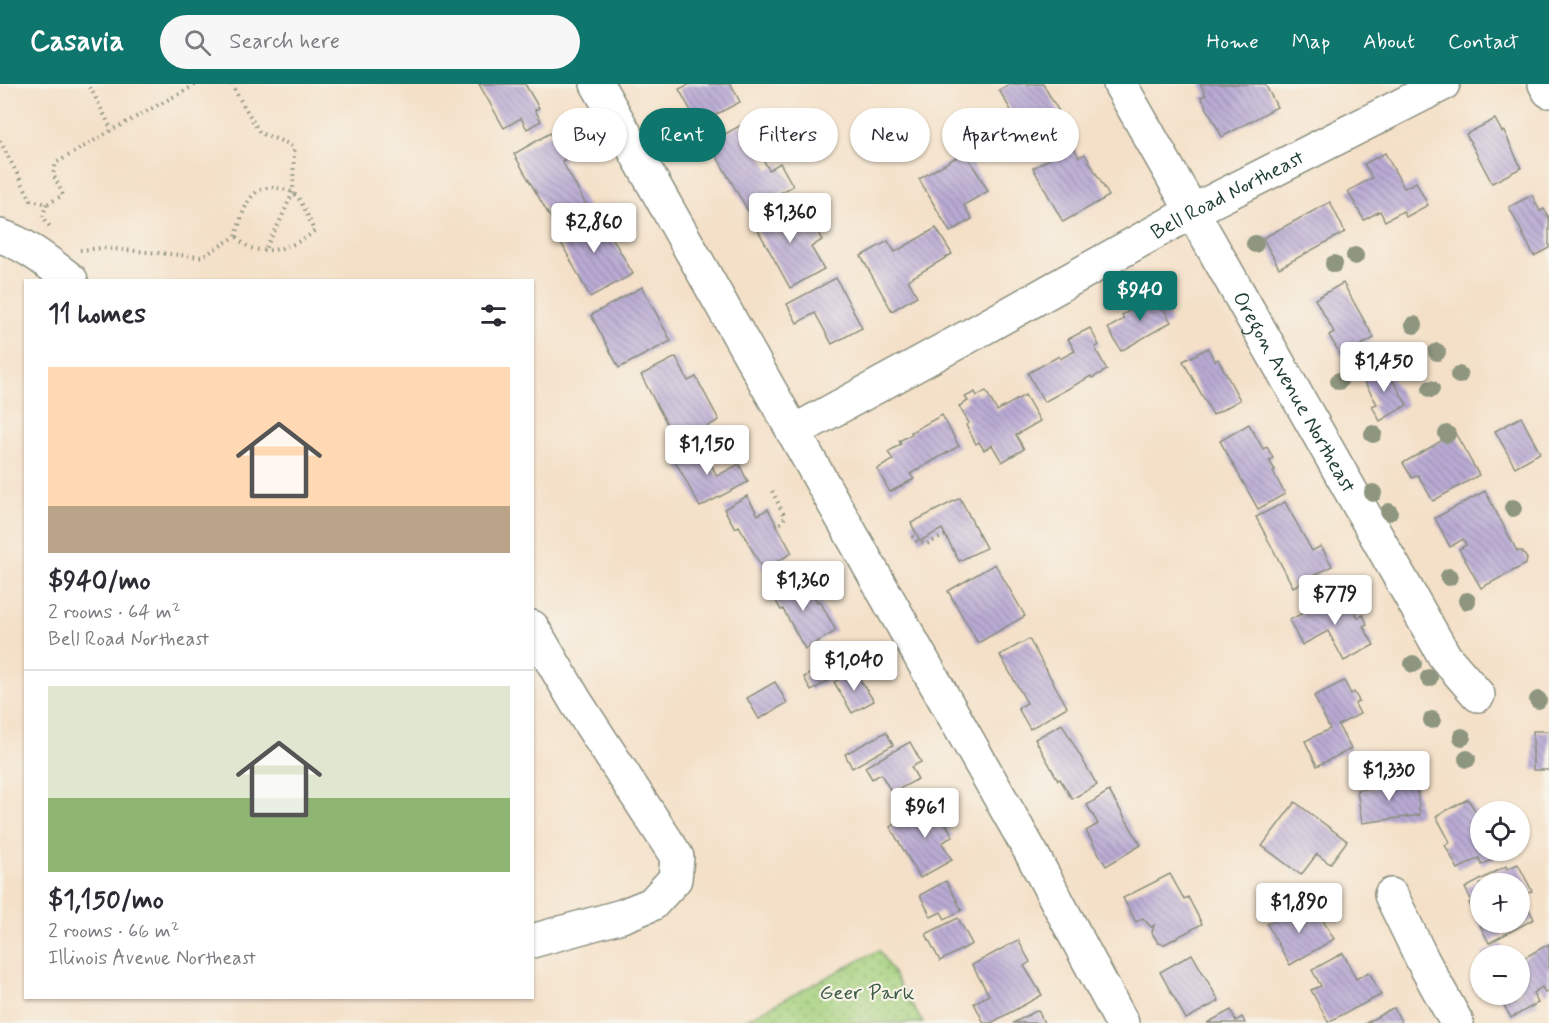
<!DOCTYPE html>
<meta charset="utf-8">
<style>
body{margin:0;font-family:Mynerve,sans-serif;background:#f7f7f7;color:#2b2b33;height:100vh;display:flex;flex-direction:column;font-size:22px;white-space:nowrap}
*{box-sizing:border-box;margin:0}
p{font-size:20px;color:#7c7c81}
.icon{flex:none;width:33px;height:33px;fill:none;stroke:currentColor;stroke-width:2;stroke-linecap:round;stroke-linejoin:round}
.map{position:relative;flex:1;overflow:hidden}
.panel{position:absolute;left:24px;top:195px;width:510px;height:720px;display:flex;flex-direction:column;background:#fff;border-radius:0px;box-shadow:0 2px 4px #0004}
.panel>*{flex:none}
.banner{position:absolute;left:552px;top:24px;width:570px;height:54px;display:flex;gap:12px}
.buttons{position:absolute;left:1470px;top:717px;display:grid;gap:12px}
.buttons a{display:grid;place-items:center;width:60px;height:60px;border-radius:50%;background:#fff;box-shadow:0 2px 4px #0004;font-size:30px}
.price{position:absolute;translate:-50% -51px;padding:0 14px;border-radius:6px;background:#fff;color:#222;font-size:20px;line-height:39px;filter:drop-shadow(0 2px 3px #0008)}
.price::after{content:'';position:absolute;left:50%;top:36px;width:18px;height:14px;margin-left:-9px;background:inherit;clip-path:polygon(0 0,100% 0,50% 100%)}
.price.active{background:#0f766e;color:#fff}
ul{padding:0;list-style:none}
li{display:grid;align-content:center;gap:12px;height:318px;padding:0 24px}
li+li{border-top:2px solid #e1e1e2}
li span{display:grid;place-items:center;height:186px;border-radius:0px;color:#555}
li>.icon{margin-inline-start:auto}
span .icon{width:108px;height:108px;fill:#fffc;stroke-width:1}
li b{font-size:26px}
h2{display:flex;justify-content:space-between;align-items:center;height:72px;padding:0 24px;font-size:26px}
.pill{padding:0 21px;border-radius:27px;background:#fff;box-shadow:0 2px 4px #0004;font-size:21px;line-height:54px}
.pill.active{background:#0f766e;color:#fff}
header{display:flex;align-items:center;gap:36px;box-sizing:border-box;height:84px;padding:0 30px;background:#0f766e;color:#fff}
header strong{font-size:28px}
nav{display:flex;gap:33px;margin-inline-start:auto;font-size:21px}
.search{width:420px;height:54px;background:#f7f7f7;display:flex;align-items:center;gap:15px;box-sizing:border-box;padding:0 21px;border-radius:33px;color:#7c7c81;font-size:22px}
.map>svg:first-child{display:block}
</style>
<header>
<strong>Casavia</strong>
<div class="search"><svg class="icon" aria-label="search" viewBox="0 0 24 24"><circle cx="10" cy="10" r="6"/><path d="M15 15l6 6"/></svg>Search here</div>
<nav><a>Home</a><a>Map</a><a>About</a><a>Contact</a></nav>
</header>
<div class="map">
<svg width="1549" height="939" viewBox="0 0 1549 939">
<defs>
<pattern id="park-dots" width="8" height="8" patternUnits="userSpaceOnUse" patternTransform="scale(1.5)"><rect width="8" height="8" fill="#a4d07d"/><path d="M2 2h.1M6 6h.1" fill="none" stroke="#85aa67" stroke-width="1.8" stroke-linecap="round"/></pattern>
<pattern id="building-back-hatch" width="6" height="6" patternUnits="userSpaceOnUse" patternTransform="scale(1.5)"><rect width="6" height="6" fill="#baabd4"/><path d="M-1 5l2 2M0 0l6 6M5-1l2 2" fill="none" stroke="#978cad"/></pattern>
</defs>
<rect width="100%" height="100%" fill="#f7f3e8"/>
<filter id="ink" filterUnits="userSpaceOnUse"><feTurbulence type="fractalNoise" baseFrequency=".0167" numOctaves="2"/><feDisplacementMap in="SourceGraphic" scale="12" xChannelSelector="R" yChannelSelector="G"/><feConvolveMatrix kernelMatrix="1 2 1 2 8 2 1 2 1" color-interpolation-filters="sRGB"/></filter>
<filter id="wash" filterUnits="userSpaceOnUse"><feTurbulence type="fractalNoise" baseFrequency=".008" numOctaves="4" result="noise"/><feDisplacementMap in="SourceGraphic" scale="24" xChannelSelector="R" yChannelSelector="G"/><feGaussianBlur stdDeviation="1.35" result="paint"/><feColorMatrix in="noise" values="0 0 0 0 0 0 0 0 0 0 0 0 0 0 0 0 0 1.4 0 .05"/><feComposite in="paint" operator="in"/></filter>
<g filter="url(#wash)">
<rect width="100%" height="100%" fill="#f4e0c8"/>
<!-- park -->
<path fill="url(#park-dots)" stroke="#628658" stroke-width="1.5" d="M 879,866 L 923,939 L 739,939 Z"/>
<g id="blocks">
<!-- building -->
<g fill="url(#building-back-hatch)">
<path d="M 479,0 L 525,0 L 539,24 L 535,26 L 541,37 L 527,45 L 521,34 L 504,44 Z"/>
<path d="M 690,0 L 731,0 L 740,18 L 698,40 L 679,5 Z"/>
<path d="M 1011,0 L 1043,0 L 1072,50 L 1039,69 L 1027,48 L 1017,54 L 1004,32 L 1012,28 L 999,6 Z"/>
<path d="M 1200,0 L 1265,0 L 1277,23 L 1222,53 L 1201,13 L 1206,11 Z"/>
<path d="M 1495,35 L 1502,48 L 1504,47 L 1521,84 L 1492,99 L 1466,50 Z"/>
<path d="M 743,40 L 769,86 L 780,79 L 793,102 L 748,127 L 709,59 Z"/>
<path d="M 550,49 L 565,76 L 562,77 L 587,122 L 554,140 L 514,70 Z"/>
<path d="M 1073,62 L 1079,73 L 1085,70 L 1109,112 L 1063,138 L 1033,84 Z"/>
<path d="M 965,68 L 988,107 L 964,121 L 972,135 L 950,148 L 919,95 Z"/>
<path d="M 1385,69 L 1404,104 L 1416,98 L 1428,121 L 1406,133 L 1403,127 L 1385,137 L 1380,127 L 1364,136 L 1348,107 L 1372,94 L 1364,80 Z"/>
<path d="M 1532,111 L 1540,127 L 1544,125 L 1549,134 L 1549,164 L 1534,172 L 1509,123 Z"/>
<path d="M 786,118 L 799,141 L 810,135 L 822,156 L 811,163 L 824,185 L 790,204 L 753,137 Z"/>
<path d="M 1330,118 L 1345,148 L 1279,184 L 1263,154 Z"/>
<path d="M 597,127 L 633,190 L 590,213 L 556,149 Z"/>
<path d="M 936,144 L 952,170 L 908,196 L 917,212 L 892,227 L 861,172 L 888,157 L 895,168 Z"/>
<path d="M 836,194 L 862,244 L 832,260 L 815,229 L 797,239 L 787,220 Z"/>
<path d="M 1343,199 L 1374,254 L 1341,272 L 1329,251 L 1334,248 L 1315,215 Z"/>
<path d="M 642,203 L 671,257 L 619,284 L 591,231 Z"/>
<path d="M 1154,208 L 1171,238 L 1121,267 L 1108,244 L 1124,235 L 1122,231 L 1131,226 L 1129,222 Z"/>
<path d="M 1090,244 L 1099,261 L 1095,264 L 1107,286 L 1092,294 L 1091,292 L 1044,318 L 1028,289 L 1059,272 L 1060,275 L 1075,267 L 1068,255 Z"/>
<path d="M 1208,264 L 1215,277 L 1218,275 L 1240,316 L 1213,331 L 1183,277 Z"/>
<path d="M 676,273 L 688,297 L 696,293 L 719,336 L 677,359 L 641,291 Z"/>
<path d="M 1384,281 L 1407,321 L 1380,337 L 1372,322 L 1377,320 L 1362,294 Z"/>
<path d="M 986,307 L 997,327 L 1025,311 L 1040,337 L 1016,351 L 1024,365 L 1002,378 L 992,361 L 984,366 L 979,358 L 976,360 L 966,341 L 969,339 L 959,322 L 968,317 L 965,313 L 975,308 L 977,312 Z"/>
<path d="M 942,331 L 959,362 L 910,390 L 914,395 L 890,408 L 877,385 L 893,376 L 888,368 L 901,360 L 899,357 L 912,350 L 911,348 Z"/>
<path d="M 1521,333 L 1540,369 L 1515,383 L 1495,347 Z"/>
<path d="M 1249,340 L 1263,365 L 1267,363 L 1273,374 L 1269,376 L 1275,386 L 1273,388 L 1285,410 L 1258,425 L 1220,357 Z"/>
<path d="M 1455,349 L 1479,391 L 1433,417 L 1418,391 L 1412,394 L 1403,379 Z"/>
<path d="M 700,359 L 717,392 L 739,380 L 748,398 L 700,423 L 673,373 Z"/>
<path d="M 1485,407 L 1517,467 L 1522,467 L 1527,475 L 1526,480 L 1481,504 L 1459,465 L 1466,461 L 1463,455 L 1450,463 L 1435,434 Z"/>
<path d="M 747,412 L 758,431 L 768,425 L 792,469 L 763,486 L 739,442 L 735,444 L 724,425 Z"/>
<path d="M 960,414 L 986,464 L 959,477 L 942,445 L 920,457 L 911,439 Z"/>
<path d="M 1285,418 L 1312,467 L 1321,462 L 1332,482 L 1293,503 L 1256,433 Z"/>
<path d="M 995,480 L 1025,532 L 978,559 L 948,507 Z"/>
<path d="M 789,491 L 800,510 L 810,505 L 817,518 L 820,517 L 836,547 L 805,565 L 783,525 L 781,526 L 768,503 Z"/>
<path d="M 1345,508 L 1358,534 L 1363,531 L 1367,540 L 1363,542 L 1374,561 L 1344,577 L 1328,547 L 1302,561 L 1289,536 Z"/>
<path d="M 1029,555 L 1067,623 L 1030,645 L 1018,624 L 1027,619 L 1000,571 Z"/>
<path d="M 828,580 L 835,593 L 811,607 L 804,593 Z"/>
<path d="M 854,587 L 874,617 L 852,629 L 834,598 Z"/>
<path d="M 1344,597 L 1351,610 L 1354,608 L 1359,617 L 1355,620 L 1360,630 L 1338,641 L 1351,665 L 1317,682 L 1305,657 L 1330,645 L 1314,612 Z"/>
<path d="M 775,598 L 787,619 L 759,635 L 747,614 Z"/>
<path d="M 1062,640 L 1097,701 L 1072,715 L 1060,695 L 1058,696 L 1035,655 Z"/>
<rect x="1533" y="647" width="16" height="39"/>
<path d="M 886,648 L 893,661 L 852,684 L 845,670 Z"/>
<path d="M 910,658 L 921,678 L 911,683 L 918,695 L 892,709 L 881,690 L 872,695 L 865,683 Z"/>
<path d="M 1416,698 L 1420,731 L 1362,739 L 1357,706 Z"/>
<path d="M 1109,707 L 1141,761 L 1106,782 L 1086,747 L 1098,740 L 1087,721 Z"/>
<path d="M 1468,715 L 1480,735 L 1480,766 L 1510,766 L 1482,781 L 1479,774 L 1458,785 L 1445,761 L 1450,758 L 1436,732 Z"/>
<path d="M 933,718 L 940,731 L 945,728 L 951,737 L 946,740 L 953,752 L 942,759 L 952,776 L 920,794 L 890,743 Z"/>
<path d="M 1295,718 L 1347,757 L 1330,780 L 1317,770 L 1301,791 L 1262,762 Z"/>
<path d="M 1518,780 L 1532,807 L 1522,812 L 1534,835 L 1489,859 L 1477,835 L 1480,834 L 1480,838 L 1520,838 L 1520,800 L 1480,800 L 1480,831 L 1478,826 L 1474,828 L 1469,819 L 1472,817 L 1465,804 L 1506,782 L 1507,785 Z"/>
<path d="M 1170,790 L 1184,815 L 1188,813 L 1202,840 L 1165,860 L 1158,859 L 1152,849 L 1154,841 L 1151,843 L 1143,834 L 1136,838 L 1123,814 Z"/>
<path d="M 946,797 L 962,826 L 945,835 L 941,828 L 931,833 L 920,811 Z"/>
<path d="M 1299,822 L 1308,837 L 1320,831 L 1334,855 L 1290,881 L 1267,840 Z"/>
<path d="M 958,834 L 972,860 L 940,877 L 926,850 Z"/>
<path d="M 1018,856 L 1030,878 L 1024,882 L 1042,911 L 991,939 L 984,939 L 974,919 L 989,911 L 972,881 Z"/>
<path d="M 1501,860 L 1506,870 L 1502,872 L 1483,872 L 1482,869 Z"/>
<path d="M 1549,860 L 1549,907 L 1545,909 L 1542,903 L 1533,909 L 1538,919 L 1511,934 L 1498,910 L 1520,910 L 1520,876 Z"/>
<path d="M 1343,869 L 1356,895 L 1369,888 L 1381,911 L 1328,938 L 1311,906 L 1321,902 L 1312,886 Z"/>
<path d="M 1192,870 L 1219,917 L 1186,935 L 1160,888 Z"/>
<path d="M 1394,924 L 1402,939 L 1366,939 L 1391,925 Z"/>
<path d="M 1038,926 L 1044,939 L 1013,939 Z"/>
<path d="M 1231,926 L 1236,937 L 1242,933 L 1245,939 L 1207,939 Z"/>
</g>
</g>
</g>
<g filter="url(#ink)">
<use href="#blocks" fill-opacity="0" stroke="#8a8e7e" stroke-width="1.5"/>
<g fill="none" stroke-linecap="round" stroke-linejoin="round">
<!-- minor casing -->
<g stroke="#8a8e7e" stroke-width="36">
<g id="minor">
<path d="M 597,0 L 1033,772 L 1122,939"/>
<path id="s1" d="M 1120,0 L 1445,573 L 1478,611"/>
<path d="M 0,152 C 26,160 50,180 71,196"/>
<path id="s2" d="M 793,348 L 971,251 L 1193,127 L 1443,0"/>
<path d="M 532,543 L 576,618 L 677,773 L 675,795 L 652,820 L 622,832 L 532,857"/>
<path d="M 1391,811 L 1423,877 L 1457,939"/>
</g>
</g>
<!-- major casing -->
<g stroke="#8a8e7e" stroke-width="36">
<path id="major" d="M 1545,0 L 1549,7"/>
</g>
<!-- path -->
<g stroke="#8a8e7e" stroke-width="4" stroke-dasharray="1.5 4.5" stroke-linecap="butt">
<path d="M 231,0 L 260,49 L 289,60 L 294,66 L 293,108 L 280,137 L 265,165"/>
<path d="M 90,3 L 112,46"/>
<path d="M 0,57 L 31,116 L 47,120 L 63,111 L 53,90 L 56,79 L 112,46 L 197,0"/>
<path d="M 47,120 L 42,133 L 52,145"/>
<path d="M 80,166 L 103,164 L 202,173 L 236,152 C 242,131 248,99 277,104 C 282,105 290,106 294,110 C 304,118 309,136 314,147 C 300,161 266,173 247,162 C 243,160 239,155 236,152"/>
<path d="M 772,407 L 785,433 L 783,437 L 777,442"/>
<path d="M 912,452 L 917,457 L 927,460 L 946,451"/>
</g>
<!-- minor -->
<use href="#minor" stroke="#fff" stroke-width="33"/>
<!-- major -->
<use href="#major" stroke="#fff" stroke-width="33"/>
</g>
<!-- trees -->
<g fill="#8e967f">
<circle cx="1255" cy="160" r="9"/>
<circle cx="1355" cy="172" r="9"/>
<circle cx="1334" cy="180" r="9"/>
<circle cx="1414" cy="241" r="9"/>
<circle cx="1437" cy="268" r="9"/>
<circle cx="1385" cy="270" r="9"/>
<circle cx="1360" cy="280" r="9"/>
<circle cx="1459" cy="291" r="9"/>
<circle cx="1339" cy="297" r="9"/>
<circle cx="1431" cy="305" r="9"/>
<circle cx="1373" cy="350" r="9"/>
<circle cx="1447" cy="350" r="9"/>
<circle cx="1373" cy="409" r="9"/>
<circle cx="1513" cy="424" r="9"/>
<circle cx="1389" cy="428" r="9"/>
<circle cx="1449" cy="493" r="9"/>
<circle cx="1467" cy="517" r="9"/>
<circle cx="1413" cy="580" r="9"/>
<circle cx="1429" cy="594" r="9"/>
<circle cx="1538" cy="616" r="9"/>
<circle cx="1432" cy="636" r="9"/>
<circle cx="1462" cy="653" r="9"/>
<circle cx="1467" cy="675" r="9"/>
</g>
</g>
<g text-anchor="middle" stroke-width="4.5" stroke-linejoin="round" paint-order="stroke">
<!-- street labels -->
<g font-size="21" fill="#1f3d34" stroke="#f7f3e8">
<text dy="7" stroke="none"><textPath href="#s2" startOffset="495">Bell Road Northeast</textPath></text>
<text dy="7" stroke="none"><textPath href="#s1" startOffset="354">Oregon Avenue Northeast</textPath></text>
</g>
<!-- park labels -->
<g font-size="21" fill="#3a5a43" stroke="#f7f3e8">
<text x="867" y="915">Geer Park</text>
</g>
</g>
</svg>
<div class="buttons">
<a><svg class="icon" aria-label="locate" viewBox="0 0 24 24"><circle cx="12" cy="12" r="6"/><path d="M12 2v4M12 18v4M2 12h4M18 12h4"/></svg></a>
<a>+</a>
<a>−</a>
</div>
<b class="price" style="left:790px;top:160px">$1,360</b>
<b class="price" style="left:594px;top:170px">$2,860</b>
<b class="price active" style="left:1140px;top:238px">$940</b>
<b class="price" style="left:1384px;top:309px">$1,450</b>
<b class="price" style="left:707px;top:392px">$1,150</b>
<b class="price" style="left:803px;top:528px">$1,360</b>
<b class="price" style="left:1335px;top:542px">$779</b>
<b class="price" style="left:854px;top:608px">$1,040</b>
<b class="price" style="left:1389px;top:718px">$1,330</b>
<b class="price" style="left:925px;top:755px">$961</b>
<b class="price" style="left:1299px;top:850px">$1,890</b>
<div class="banner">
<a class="pill">Buy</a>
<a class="pill active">Rent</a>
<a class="pill">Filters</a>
<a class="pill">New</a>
<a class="pill">Apartment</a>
</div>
<section class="panel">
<h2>11 homes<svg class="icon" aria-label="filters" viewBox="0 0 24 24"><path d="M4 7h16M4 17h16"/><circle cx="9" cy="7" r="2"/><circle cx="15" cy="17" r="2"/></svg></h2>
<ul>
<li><span style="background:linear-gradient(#ffd9b3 75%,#b9a48a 0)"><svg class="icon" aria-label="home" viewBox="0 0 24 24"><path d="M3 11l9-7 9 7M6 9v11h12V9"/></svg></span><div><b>$940/mo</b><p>2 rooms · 64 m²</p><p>Bell Road Northeast</p></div></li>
<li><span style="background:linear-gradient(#dfe7d0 60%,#8fb573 0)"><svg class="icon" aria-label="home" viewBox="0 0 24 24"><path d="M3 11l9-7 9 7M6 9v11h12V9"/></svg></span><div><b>$1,150/mo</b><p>2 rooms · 66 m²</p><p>Illinois Avenue Northeast</p></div></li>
</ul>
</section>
</div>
